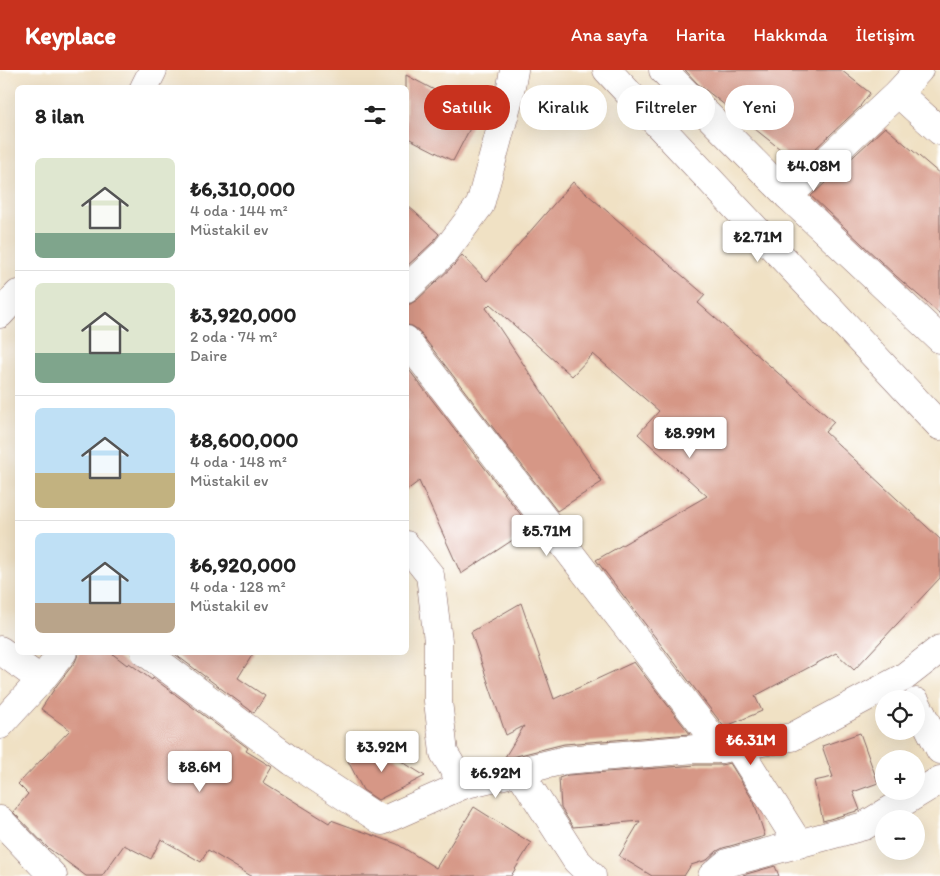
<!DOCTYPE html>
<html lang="tr">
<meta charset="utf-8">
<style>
body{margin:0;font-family:Itim,sans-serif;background:#f6f6f6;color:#222;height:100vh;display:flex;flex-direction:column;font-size:19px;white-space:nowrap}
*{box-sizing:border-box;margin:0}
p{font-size:16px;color:#767676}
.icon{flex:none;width:28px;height:28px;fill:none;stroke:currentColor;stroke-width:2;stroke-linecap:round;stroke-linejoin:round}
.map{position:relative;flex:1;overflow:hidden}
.panel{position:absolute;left:15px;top:15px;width:394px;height:570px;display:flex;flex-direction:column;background:#fff;border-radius:8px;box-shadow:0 5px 20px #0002}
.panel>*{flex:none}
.top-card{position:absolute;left:424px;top:15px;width:441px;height:45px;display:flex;gap:10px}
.tools{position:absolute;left:875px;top:620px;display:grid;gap:10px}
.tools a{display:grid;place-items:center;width:50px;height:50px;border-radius:50%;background:#fff;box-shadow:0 5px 20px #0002;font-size:25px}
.price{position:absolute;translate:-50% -42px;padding:0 11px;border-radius:5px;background:#fff;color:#222;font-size:16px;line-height:32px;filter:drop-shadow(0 1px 2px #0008)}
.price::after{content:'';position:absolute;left:50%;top:30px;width:15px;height:11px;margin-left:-8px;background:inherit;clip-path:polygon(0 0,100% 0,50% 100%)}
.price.current{background:#c8321e;color:#fff}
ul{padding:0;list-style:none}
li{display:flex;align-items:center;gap:15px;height:125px;padding:0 20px}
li+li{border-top:1px solid #e0e0e0}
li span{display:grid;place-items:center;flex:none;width:140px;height:100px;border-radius:8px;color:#555}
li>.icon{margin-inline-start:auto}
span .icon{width:60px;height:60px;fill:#fffc;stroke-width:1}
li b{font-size:21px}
h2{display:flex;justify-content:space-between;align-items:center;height:60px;padding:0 20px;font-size:21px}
.chip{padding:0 18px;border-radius:22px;background:#fff;box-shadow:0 5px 20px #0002;font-size:18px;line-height:45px}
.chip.current{background:#c8321e;color:#fff}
header{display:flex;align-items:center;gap:30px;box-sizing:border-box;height:70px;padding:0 25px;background:#c8321e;color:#fff}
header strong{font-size:24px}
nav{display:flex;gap:28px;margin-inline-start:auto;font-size:18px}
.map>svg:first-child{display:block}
</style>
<header>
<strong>Keyplace</strong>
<nav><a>Ana sayfa</a><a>Harita</a><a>Hakkında</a><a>İletişim</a></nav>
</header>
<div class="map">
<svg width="940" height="806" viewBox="0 0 940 806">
<rect width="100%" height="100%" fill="#fff"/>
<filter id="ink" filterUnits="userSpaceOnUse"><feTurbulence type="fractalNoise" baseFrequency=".02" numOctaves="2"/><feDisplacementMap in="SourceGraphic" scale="10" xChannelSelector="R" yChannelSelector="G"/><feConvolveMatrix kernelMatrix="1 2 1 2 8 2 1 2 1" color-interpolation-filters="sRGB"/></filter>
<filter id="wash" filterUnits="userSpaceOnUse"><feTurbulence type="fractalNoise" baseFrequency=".0096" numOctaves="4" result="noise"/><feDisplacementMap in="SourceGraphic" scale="20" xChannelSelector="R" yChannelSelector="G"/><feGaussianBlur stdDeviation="1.12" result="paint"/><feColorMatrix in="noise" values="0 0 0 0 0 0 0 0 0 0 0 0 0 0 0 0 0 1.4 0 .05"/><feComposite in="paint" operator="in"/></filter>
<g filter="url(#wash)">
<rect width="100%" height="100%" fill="#f0e1c4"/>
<g id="blocks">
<!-- building -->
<g fill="#d69786">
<path d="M 685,0 L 841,0 L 870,23 L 860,36 L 861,36 L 799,94 L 697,13 Z"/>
<path d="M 406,5 L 478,43 L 453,91 L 406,67 Z"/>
<path d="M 885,57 L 940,104 L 940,244 L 896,206 L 811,126 Z"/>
<path d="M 573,112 L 705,225 L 698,233 L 834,352 L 825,362 L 940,469 L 940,508 L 854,600 L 836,583 L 755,626 L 762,641 L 729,655 L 731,662 L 728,662 L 596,490 L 707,426 L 638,364 L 659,341 L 593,284 L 572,306 L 490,234 L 486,238 L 602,412 L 557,441 L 418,260 L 412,256 L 406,255 L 406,234 L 410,234 L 417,230 L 455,194 L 462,185 L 487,211 Z"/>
<path d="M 406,134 L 439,164 L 432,173 L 406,197 Z"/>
<path d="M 406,296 L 531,458 L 461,504 L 419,411 L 406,421 Z"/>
<path d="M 521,533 L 554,629 L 634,592 L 690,664 L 564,674 L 512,687 L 505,687 L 524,656 L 506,665 L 471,562 Z"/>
<path d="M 79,582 L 110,582 L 127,595 L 129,593 L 152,610 L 153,608 L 248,678 L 246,681 L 272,697 L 263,712 L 329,753 L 331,750 L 397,774 L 436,798 L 474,737 L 531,773 L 511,806 L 251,806 L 208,780 L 201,792 L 161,769 L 151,789 L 124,775 L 102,806 L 86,806 L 48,778 L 13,742 L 28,724 L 18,714 L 70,660 L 41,639 L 57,615 L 75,592 Z"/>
<path d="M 172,582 L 254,582 L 238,608 L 265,626 L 254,643 Z"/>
<path d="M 860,663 L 878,713 L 853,722 L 860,740 L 823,751 L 814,711 L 833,707 L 822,676 Z"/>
<path d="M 377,676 L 425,706 L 378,730 L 363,720 L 348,691 Z"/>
<path d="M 730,693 L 754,732 L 765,766 L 723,778 L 717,781 L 707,790 L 691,795 L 684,806 L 652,806 L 619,786 L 640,751 L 573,757 L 561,738 L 559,708 L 568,705 L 696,695 L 721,695 Z"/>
<path d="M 775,796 L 779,806 L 743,806 L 743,805 Z"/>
</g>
</g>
</g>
<g filter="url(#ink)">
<use href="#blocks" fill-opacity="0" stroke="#846361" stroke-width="1"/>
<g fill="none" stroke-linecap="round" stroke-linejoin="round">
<!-- minor casing -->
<g stroke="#846361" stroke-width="29">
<g id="minor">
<path d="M 144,18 L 153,0"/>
<path d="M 898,23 L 940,61"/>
<path d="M 788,126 L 898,23 L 919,0"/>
<path d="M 406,219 L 444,183 L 480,135 L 509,28 L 514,0"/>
<path d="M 0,244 L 18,224"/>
<path d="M 406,270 L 721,679"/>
<path d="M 406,475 L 430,505 L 438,571 L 438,631 L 444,683 L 463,715"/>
<path d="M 0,580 L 41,610"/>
<path d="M 145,582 L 293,692 L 382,751 L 463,715 L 565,690 L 695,679 L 721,679 L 792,667 L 904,607 L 940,579"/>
<path d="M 916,632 L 940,680"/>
<path d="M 0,655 L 41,610 L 63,582"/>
<path d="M 737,676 L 799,774"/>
<path d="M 519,701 L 576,790 L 592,806"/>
<path d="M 0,750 L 53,806"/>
<path d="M 712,806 L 727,793 L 864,756 L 940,710"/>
</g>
</g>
<!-- major casing -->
<g stroke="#846361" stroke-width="29">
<g id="major">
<path d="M 607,0 L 940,356"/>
<path d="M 663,0 L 788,126 L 940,269"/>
</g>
</g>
<!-- minor -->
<use href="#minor" stroke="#fff" stroke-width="28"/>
<!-- major -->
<use href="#major" stroke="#fff" stroke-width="28"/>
</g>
</g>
</svg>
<div class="tools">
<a><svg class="icon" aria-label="locate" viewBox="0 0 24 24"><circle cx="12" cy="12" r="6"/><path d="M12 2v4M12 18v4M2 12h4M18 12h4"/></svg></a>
<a>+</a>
<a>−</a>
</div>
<b class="price" style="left:814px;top:122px">₺4.08M</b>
<b class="price" style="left:758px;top:193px">₺2.71M</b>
<b class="price" style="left:690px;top:389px">₺8.99M</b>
<b class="price" style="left:547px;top:487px">₺5.71M</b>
<b class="price current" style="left:751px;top:696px">₺6.31M</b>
<b class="price" style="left:382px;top:703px">₺3.92M</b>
<b class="price" style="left:200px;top:723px">₺8.6M</b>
<b class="price" style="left:496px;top:729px">₺6.92M</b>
<div class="top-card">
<a class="chip current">Satılık</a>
<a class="chip">Kiralık</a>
<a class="chip">Filtreler</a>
<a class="chip">Yeni</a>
</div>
<section class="panel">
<h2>8 ilan<svg class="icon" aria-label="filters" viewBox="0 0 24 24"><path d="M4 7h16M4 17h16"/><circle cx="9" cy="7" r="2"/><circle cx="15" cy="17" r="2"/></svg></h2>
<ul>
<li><span style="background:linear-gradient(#dfe7d0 75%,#7fa58c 0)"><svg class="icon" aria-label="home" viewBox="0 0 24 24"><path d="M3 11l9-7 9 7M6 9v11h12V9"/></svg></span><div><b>₺6,310,000</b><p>4 oda · 144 m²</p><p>Müstakil ev</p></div></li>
<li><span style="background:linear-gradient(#dfe7d0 70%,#7fa58c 0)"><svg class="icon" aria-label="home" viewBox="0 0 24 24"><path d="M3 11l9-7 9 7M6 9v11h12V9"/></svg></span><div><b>₺3,920,000</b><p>2 oda · 74 m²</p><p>Daire</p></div></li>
<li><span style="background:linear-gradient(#bfe0f5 65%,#c2b280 0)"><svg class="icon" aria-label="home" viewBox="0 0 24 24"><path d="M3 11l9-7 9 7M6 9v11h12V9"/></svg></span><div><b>₺8,600,000</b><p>4 oda · 148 m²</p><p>Müstakil ev</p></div></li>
<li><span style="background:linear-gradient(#bfe0f5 70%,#b9a48a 0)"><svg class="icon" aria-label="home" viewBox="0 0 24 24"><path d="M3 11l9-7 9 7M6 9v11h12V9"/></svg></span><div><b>₺6,920,000</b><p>4 oda · 128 m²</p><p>Müstakil ev</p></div></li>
</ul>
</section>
</div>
